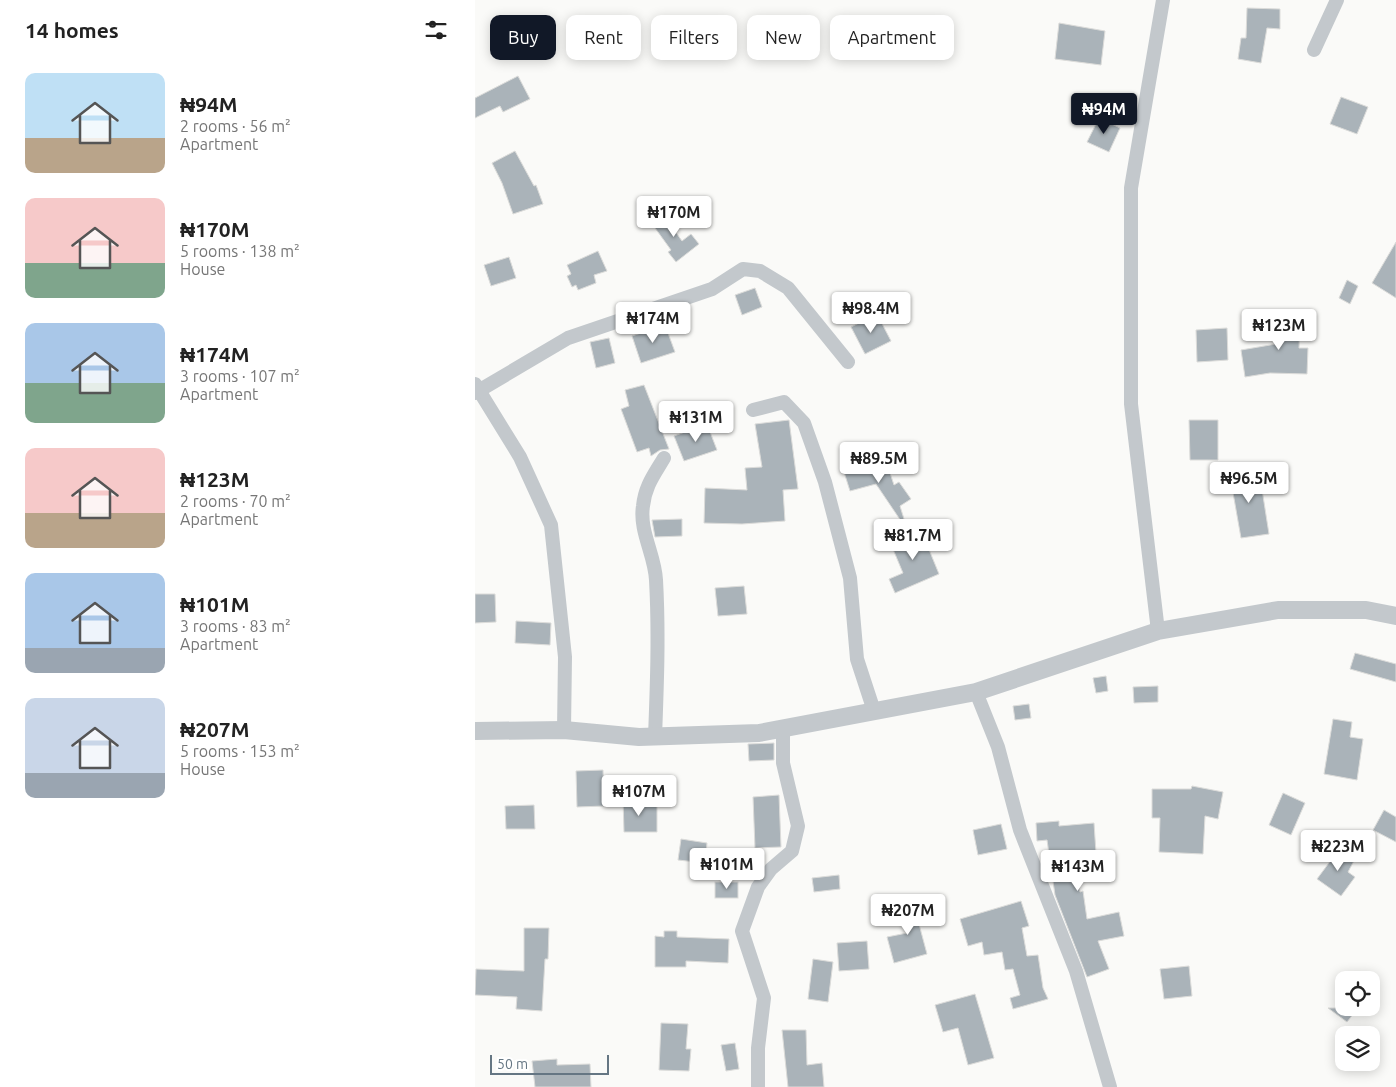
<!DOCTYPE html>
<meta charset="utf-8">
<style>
body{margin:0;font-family:Ubuntu,sans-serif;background:#f6f6f6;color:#222;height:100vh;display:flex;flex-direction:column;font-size:19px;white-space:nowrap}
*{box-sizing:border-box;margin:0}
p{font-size:16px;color:#767676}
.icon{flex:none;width:28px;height:28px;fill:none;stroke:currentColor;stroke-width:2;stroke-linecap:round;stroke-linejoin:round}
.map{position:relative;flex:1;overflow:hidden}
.panel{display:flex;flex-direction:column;background:#fff;width:475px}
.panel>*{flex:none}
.hud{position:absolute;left:15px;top:15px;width:475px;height:45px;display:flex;gap:10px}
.tools{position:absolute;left:860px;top:971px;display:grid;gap:10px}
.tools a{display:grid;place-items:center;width:45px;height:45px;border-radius:10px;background:#fff;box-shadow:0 2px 12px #0003;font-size:25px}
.scale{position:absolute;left:15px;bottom:12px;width:119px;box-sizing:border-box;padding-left:5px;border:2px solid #657683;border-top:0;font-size:14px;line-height:18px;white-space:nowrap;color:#657683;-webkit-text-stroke:4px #fff;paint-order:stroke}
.price{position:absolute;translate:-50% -42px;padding:0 11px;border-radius:5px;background:#fff;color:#222;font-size:16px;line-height:32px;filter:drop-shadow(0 1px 2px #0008)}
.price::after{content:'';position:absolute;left:50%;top:30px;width:15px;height:11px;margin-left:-8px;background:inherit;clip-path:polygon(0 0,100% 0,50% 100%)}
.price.active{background:#111827;color:#fff}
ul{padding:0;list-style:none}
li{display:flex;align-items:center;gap:15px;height:125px;padding:0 25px}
li span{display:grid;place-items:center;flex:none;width:140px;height:100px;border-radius:10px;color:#555}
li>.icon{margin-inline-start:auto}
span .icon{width:60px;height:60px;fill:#fffc;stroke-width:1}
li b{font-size:21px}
h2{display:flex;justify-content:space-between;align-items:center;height:60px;padding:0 25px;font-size:21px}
.chip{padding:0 18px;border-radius:10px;background:#fff;box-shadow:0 2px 12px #0003;font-size:18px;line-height:45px}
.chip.active{background:#111827;color:#fff}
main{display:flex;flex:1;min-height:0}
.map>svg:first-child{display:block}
</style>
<main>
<section class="panel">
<h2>14 homes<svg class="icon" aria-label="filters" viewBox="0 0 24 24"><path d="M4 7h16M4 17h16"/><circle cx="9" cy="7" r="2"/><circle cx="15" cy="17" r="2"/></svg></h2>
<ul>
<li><span style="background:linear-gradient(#bfe0f5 65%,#b9a48a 0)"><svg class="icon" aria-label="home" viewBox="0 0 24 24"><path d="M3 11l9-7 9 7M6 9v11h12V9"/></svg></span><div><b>₦94M</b><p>2 rooms · 56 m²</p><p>Apartment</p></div></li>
<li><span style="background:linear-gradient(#f6c9c9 65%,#7fa58c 0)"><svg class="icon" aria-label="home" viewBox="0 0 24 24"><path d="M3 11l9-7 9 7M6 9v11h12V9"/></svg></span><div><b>₦170M</b><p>5 rooms · 138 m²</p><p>House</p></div></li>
<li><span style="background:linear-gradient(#a9c7e8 60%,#7fa58c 0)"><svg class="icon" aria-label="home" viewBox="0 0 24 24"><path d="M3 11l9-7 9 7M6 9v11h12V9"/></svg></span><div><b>₦174M</b><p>3 rooms · 107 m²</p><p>Apartment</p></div></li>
<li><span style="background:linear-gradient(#f6c9c9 65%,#b9a48a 0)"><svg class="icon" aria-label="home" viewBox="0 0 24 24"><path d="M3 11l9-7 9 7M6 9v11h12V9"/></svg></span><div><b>₦123M</b><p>2 rooms · 70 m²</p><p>Apartment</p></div></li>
<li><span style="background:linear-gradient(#a9c7e8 75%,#9aa5b1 0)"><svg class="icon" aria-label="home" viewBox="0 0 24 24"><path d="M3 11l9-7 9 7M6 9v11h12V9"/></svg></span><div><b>₦101M</b><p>3 rooms · 83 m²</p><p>Apartment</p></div></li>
<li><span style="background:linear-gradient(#c9d6e8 75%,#9aa5b1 0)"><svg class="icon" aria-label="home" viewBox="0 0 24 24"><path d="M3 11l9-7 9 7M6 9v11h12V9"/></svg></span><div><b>₦207M</b><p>5 rooms · 153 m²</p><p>House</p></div></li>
</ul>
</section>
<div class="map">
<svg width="921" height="1087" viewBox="0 0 921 1087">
<rect width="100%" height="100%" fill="#fafaf8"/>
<!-- building -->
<g fill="#aab3b9" stroke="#dcdcda">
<path d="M 772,8 L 805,9 L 805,29 L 792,28 L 786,63 L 763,59 L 766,38 L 771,38 Z"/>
<path d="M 584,23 L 630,31 L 626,65 L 580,59 Z"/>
<path d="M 43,76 L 55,99 L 28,112 L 25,106 L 0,118 L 0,98 Z"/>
<path d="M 866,97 L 893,107 L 882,134 L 855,124 Z"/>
<path d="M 624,118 L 645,128 L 634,152 L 612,142 Z"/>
<path d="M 40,151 L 59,186 L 61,185 L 68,204 L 38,214 L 27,183 L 17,163 Z"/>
<path d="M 187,213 L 207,241 L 216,234 L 224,244 L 201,262 L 193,252 L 196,250 L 175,221 Z"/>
<path d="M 921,242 L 921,298 L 897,283 Z"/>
<path d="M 123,251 L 132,271 L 119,275 L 121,283 L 103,290 L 101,285 L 97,287 L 92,276 L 96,274 L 92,265 Z"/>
<path d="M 34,257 L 41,278 L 16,286 L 9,265 Z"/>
<path d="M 872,280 L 883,286 L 875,304 L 864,298 Z"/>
<path d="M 280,288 L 287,307 L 267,315 L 260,295 Z"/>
<path d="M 803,313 L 825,314 L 824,348 L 833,348 L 832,374 L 795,373 L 770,377 L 766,350 L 801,344 Z"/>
<path d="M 402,314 L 416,341 L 390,354 L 376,327 Z"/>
<path d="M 190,325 L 200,352 L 166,363 L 157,336 Z"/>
<path d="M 752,328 L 753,360 L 722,362 L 721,330 Z"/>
<path d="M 134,338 L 140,363 L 121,368 L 115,342 Z"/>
<path d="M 169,385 L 194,449 L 185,450 L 176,456 L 174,448 L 162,452 L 146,409 L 154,406 L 150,390 Z"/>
<path d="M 314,420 L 323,489 L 308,490 L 310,521 L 267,524 L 229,523 L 230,488 L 272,490 L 270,468 L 287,467 L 280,424 Z"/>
<path d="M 714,420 L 743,420 L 743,460 L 715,460 Z"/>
<path d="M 232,424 L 242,450 L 209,461 L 199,436 Z"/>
<path d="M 411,461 L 419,485 L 424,482 L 436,499 L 425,506 L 429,519 L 426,521 L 401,484 L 375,491 L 369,472 Z"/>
<path d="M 762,464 L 776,466 L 775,484 L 786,483 L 794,534 L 766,538 L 757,487 L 760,487 Z"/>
<path d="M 207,519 L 207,536 L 180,537 L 177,520 Z"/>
<path d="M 446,530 L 464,574 L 420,593 L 414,579 L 428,573 L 415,542 Z"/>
<path d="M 269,586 L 272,614 L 243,616 L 240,588 Z"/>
<path d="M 0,594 L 20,594 L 21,622 L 0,623 Z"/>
<path d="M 41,621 L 76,623 L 75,645 L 40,643 Z"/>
<path d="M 880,653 L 921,664 L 921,682 L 875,669 Z"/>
<path d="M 631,676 L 633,691 L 621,693 L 618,678 Z"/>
<path d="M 683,686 L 683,702 L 659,703 L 658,687 Z"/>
<path d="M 554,704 L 556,718 L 540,720 L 538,706 Z"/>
<path d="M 858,719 L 877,722 L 875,737 L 888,739 L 882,780 L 849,774 Z"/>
<path d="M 299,743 L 299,760 L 274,761 L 273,744 Z"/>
<path d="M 128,770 L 129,806 L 102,807 L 101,771 Z"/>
<path d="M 717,786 L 748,792 L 743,819 L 730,816 L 728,854 L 684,852 L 685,818 L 677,818 L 677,789 L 716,789 Z"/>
<path d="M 808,793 L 830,803 L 816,835 L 794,825 Z"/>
<path d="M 304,795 L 306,847 L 280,848 L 278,797 Z"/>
<path d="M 148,798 L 163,798 L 163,803 L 169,803 L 169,806 L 182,806 L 182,832 L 149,832 Z"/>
<path d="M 59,805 L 60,829 L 31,829 L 30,806 Z"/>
<path d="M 909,810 L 921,817 L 921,842 L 898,830 Z"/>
<path d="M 584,821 L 584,826 L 619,823 L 621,853 L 598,855 L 605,892 L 608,891 L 612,919 L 644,912 L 649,936 L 623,941 L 634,969 L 612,977 L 580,895 L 572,840 L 562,841 L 561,823 Z"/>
<path d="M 526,824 L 532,849 L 503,855 L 498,830 Z"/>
<path d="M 206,839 L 232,843 L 230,863 L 203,860 Z"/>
<path d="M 865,848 L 881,857 L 873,872 L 880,877 L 866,896 L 842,879 Z"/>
<path d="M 364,875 L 365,889 L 339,892 L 337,878 Z"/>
<rect x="240" y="882" width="23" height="16"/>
<path d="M 437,898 L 452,954 L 419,963 L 412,937 L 432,933 L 423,902 Z"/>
<path d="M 546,901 L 554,926 L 547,928 L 552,956 L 563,955 L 568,988 L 573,999 L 538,1009 L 535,998 L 545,995 L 538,969 L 530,970 L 527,952 L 509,955 L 507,942 L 493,946 L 485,919 Z"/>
<path d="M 49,928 L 74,928 L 73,959 L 70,959 L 67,1011 L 41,1009 L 42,997 L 0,995 L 1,969 L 49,971 Z"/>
<path d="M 189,931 L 202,931 L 202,937 L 254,939 L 253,963 L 211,961 L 211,967 L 180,967 L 180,936 L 189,937 Z"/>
<path d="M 392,941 L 394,969 L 364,971 L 362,943 Z"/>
<path d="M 338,959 L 358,962 L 353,1002 L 333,999 Z"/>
<path d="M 714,966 L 717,996 L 689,999 L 685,969 Z"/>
<path d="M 500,994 L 519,1058 L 493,1065 L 483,1028 L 468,1032 L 460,1005 Z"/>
<path d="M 853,1008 L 883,1008 L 872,1022 Z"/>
<path d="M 186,1023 L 213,1024 L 211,1049 L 216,1049 L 214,1071 L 184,1070 Z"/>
<path d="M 307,1030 L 331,1030 L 332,1065 L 347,1063 L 349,1087 L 313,1087 Z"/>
<path d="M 260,1043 L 264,1069 L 251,1071 L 246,1045 Z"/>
<path d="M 82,1059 L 82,1065 L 115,1064 L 116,1087 L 60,1087 L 57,1061 Z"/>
</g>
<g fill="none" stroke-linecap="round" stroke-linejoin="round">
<!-- minor -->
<g stroke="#c3c8cc" stroke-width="14">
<path d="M 839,50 L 862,0"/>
<path d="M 0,384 L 45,457 L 76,525 L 90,657 L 89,730"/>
<path d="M 0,393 L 93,338 L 237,289 L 268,269 L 285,271 L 313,288 L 373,362"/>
<path d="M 278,410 L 309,402 L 329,423 L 350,482 L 375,578 L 382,659 L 399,711"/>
<path d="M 683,631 L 656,404 L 656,188 L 688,0"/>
<path d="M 501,692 L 523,747 L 545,830 L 601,971 L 635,1087"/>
<path d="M 180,737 C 182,685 184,633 181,580 C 180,555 164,531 168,506 C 170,486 179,475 189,458"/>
<path d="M 283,1087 L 283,1048 L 289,998 L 267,931 L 283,887 L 296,869 L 317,851 L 323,826 L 308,763 L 308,728"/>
</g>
<!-- tertiary -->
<path stroke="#c3c8cc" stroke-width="18" d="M 0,731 L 89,730 L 164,737 L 284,733 L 501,692 L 683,631 L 803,610 L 891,610 L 921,616"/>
</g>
</svg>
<div class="tools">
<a><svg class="icon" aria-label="locate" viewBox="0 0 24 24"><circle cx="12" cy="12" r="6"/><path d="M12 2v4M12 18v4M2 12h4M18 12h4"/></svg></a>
<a><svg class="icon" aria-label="layers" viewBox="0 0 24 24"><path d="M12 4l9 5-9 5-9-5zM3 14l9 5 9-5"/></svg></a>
</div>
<div class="scale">50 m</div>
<b class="price active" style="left:629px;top:135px">₦94M</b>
<b class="price" style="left:199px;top:238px">₦170M</b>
<b class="price" style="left:396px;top:334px">₦98.4M</b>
<b class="price" style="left:178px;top:344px">₦174M</b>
<b class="price" style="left:804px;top:351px">₦123M</b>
<b class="price" style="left:221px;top:443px">₦131M</b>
<b class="price" style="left:404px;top:484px">₦89.5M</b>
<b class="price" style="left:774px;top:504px">₦96.5M</b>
<b class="price" style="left:438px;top:561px">₦81.7M</b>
<b class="price" style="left:164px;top:817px">₦107M</b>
<b class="price" style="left:863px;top:872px">₦223M</b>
<b class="price" style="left:252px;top:890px">₦101M</b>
<b class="price" style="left:603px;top:892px">₦143M</b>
<b class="price" style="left:433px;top:936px">₦207M</b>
<div class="hud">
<a class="chip active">Buy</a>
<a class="chip">Rent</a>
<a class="chip">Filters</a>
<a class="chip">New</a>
<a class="chip">Apartment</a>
</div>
</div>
</main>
